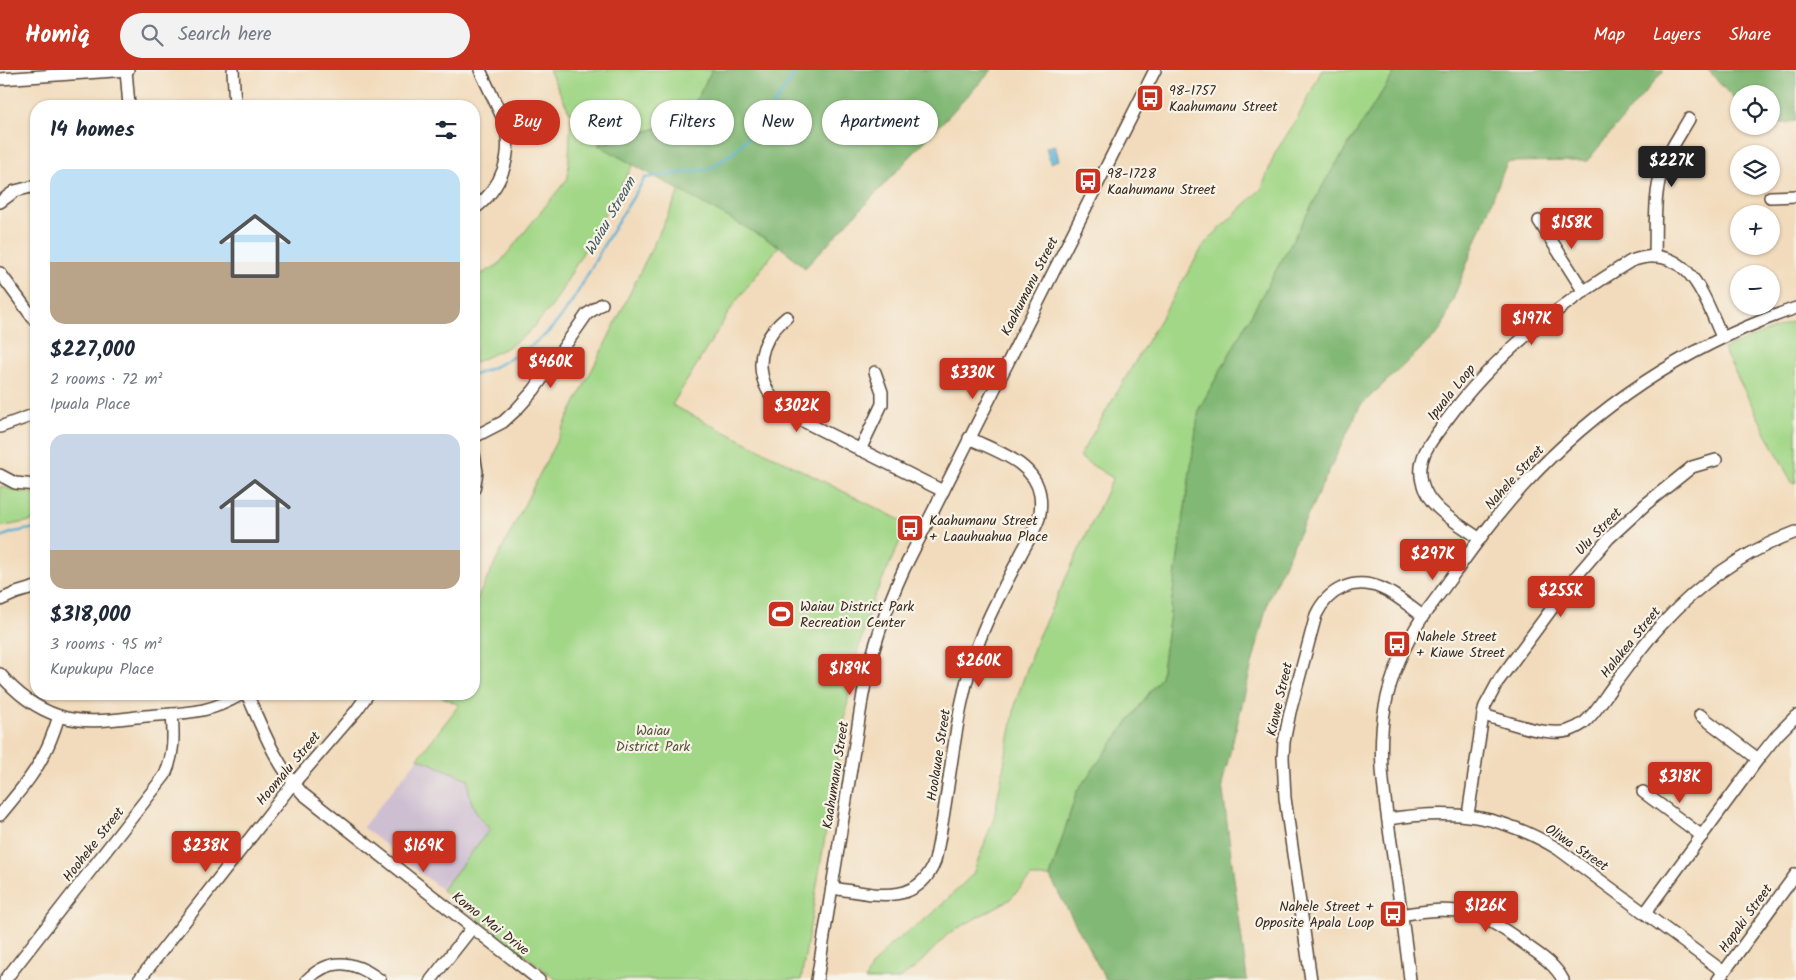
<!DOCTYPE html>
<meta charset="utf-8">
<style>
body{margin:0;font-family:Kalam,sans-serif;background:#f2f2f3;color:#1f2937;height:100vh;display:flex;flex-direction:column;font-size:19px;white-space:nowrap}
*{box-sizing:border-box;margin:0}
p{font-size:16px;color:#747a83}
.icon{flex:none;width:28px;height:28px;fill:none;stroke:currentColor;stroke-width:2;stroke-linecap:round;stroke-linejoin:round}
.map{position:relative;flex:1;overflow:hidden}
.sheet{position:absolute;left:30px;top:30px;width:450px;height:600px;display:flex;flex-direction:column;background:#fff;border-radius:20px;box-shadow:0 1px 4px #0004}
.sheet>*{flex:none}
.hud{position:absolute;left:495px;top:30px;width:475px;height:45px;display:flex;gap:10px}
.controls{position:absolute;left:1730px;top:15px;display:grid;gap:10px}
.controls a{display:grid;place-items:center;width:50px;height:50px;border-radius:50%;background:#fff;box-shadow:0 1px 4px #0004;font-size:25px}
.price{position:absolute;translate:-50% -42px;padding:0 11px;border-radius:5px;background:#c8321e;color:#fff;font-size:16px;line-height:32px;filter:drop-shadow(0 1px 2px #0008)}
.price::after{content:'';position:absolute;left:50%;top:30px;width:15px;height:11px;margin-left:-8px;background:inherit;clip-path:polygon(0 0,100% 0,50% 100%)}
.price.active{background:#222;color:#fff}
ul{padding:0;list-style:none}
li{display:grid;align-content:center;gap:10px;height:265px;padding:0 20px}
li span{display:grid;place-items:center;height:155px;border-radius:15px;color:#555}
li>.icon{margin-inline-start:auto}
span .icon{width:90px;height:90px;fill:#fffc;stroke-width:1}
li b{font-size:21px}
h2{display:flex;justify-content:space-between;align-items:center;height:60px;padding:0 20px;font-size:21px}
.tag{padding:0 18px;border-radius:22px;background:#fff;box-shadow:0 1px 4px #0004;font-size:18px;line-height:45px}
.tag.active{background:#c8321e;color:#fff}
header{display:flex;align-items:center;gap:30px;box-sizing:border-box;height:70px;padding:0 25px;background:#c8321e;color:#fff}
header strong{font-size:24px}
nav{display:flex;gap:28px;margin-inline-start:auto;font-size:18px}
.search{width:350px;height:45px;background:#f2f2f3;display:flex;align-items:center;gap:12px;box-sizing:border-box;padding:0 18px;border-radius:28px;color:#747a83;font-size:19px}
.map>svg:first-child{display:block}
</style>
<header>
<strong>Homiq</strong>
<div class="search"><svg class="icon" aria-label="search" viewBox="0 0 24 24"><circle cx="10" cy="10" r="6"/><path d="M15 15l6 6"/></svg>Search here</div>
<nav><a>Map</a><a>Layers</a><a>Share</a></nav>
</header>
<div class="map">
<svg width="1796" height="910" viewBox="0 0 1796 910">
<rect width="100%" height="100%" fill="#f7f3e8"/>
<filter id="ink" filterUnits="userSpaceOnUse"><feTurbulence type="fractalNoise" baseFrequency=".02" numOctaves="2"/><feDisplacementMap in="SourceGraphic" scale="10" xChannelSelector="R" yChannelSelector="G"/><feConvolveMatrix kernelMatrix="1 2 1 2 8 2 1 2 1" color-interpolation-filters="sRGB"/></filter>
<filter id="wash" filterUnits="userSpaceOnUse"><feTurbulence type="fractalNoise" baseFrequency=".0096" numOctaves="4" result="noise"/><feDisplacementMap in="SourceGraphic" scale="20" xChannelSelector="R" yChannelSelector="G"/><feGaussianBlur stdDeviation="1.12" result="paint"/><feColorMatrix in="noise" values="0 0 0 0 0 0 0 0 0 0 0 0 0 0 0 0 0 1.4 0 .05"/><feComposite in="paint" operator="in"/></filter>
<g filter="url(#wash)">
<rect width="100%" height="100%" fill="#f2dbbc"/>
<!-- industrial -->
<path fill="#cebed1" d="M 418,688 L 468,709 L 468,716 L 475,741 L 481,751 L 490,759 L 442,820 L 363,757 Z"/>
<!-- green -->
<g fill="#a2d787" stroke="#6e8052">
<path d="M 549,0 L 712,0 L 686,50 L 599,74 L 633,95 L 553,235 L 527,264 L 508,277 L 474,293 L 474,208 L 498,195 L 568,108 L 571,45 Z"/>
<path d="M 1322,0 L 1396,0 L 1326,110 L 1199,339 L 1161,607 L 1077,721 L 1050,807 L 1031,807 L 1009,830 L 949,863 L 915,898 L 898,910 L 865,910 L 871,897 L 890,875 L 932,844 L 973,804 L 994,748 L 1016,631 L 1037,569 L 1113,408 L 1079,387 L 1205,173 L 1262,118 L 1275,83 L 1297,49 Z"/>
<path d="M 680,120 L 779,176 L 734,234 L 672,335 L 908,454 L 873,530 L 854,594 L 801,910 L 557,910 L 442,820 L 490,759 C 475,746 468,729 468,709 L 418,688 L 459,635 L 441,626 L 430,624 L 474,624 L 474,535 L 612,260 Z"/>
<path d="M 1796,250 L 1796,412 L 1792,413 L 1723,279 Z"/>
<path d="M 0,416 L 16,421 L 36,424 L 36,450 L 0,457 Z"/>
</g>
<!-- forest -->
<g fill="#81b874" stroke="#5e7149">
<path d="M 712,0 L 992,0 L 805,198 L 779,176 L 598,75 L 686,50 Z"/>
<path d="M 1396,0 L 1664,0 L 1587,91 L 1507,92 L 1441,260 L 1360,336 L 1283,497 L 1268,531 L 1222,714 L 1247,910 L 1106,910 L 1050,807 L 1077,721 L 1161,607 L 1199,339 L 1326,110 Z"/>
<path d="M 1708,0 L 1796,0 L 1796,51 L 1771,55 L 1771,24 L 1739,24 L 1739,35 Z"/>
</g>
<!-- water -->
<path fill="#59b1d6" stroke="#4a6e7a" d="M 1055,75 L 1059,90 L 1050,93 L 1046,77 Z"/>
<g fill="none" stroke-linecap="round" stroke-linejoin="round">
<!-- stream -->
<g stroke="#59b1d6" stroke-width="2.5">
<path d="M 474,305 C 499,296 523,283 544,266 C 570,242 588,203 605,173 C 618,151 632,129 645,108 L 710,99 L 734,82 L 760,55 L 793,7 L 795,0"/>
<path d="M 0,467 L 14,462 L 36,458"/>
</g>
</g>
</g>
<g filter="url(#ink)">
<g fill="none" stroke-linecap="round" stroke-linejoin="round">
<!-- minor casing -->
<g stroke="#564536" stroke-width="14">
<g id="minor">
<path d="M 126,0 L 129,36"/>
<path d="M 233,0 L 235,36"/>
<path d="M 0,9 L 128,0"/>
<path d="M 1770,127 L 1796,126"/>
<path d="M 0,132 L 15,121 L 31,117"/>
<path d="M 474,139 C 502,118 514,85 504,51 L 480,0"/>
<path d="M 1539,151 L 1584,222"/>
<path d="M 1655,187 C 1656,158 1653,124 1663,97 C 1669,80 1680,65 1689,49"/>
<path d="M 0,203 L 36,252"/>
<path d="M 787,247 C 782,251 777,256 773,261 C 750,292 762,327 793,346 L 943,421"/>
<path d="M 0,357 L 36,344"/>
<path d="M 474,367 L 503,352 L 517,339 L 534,320 L 587,244 L 602,234"/>
<path d="M 860,380 L 882,334 L 882,322 L 875,302"/>
<path d="M 474,384 L 477,402 L 474,419"/>
<path d="M 0,405 L 15,413 L 36,415"/>
<path d="M 1480,469 C 1460,454 1428,439 1422,412 C 1416,387 1432,370 1446,351 C 1495,284 1560,234 1631,191 C 1688,170 1704,227 1722,267"/>
<path d="M 0,530 L 16,523 L 36,517"/>
<path d="M 0,604 C 16,623 35,638 59,646 C 87,655 117,649 146,646 C 165,644 185,644 203,640 C 217,637 230,631 242,624"/>
<path d="M 247,624 C 263,660 276,695 303,724 L 539,910"/>
<path d="M 1483,645 C 1506,651 1545,667 1568,661 C 1574,659 1580,656 1585,652 C 1596,642 1604,628 1613,616 C 1630,594 1645,571 1665,551 C 1701,512 1746,481 1796,462"/>
<path d="M 1700,645 L 1758,689"/>
<path d="M 1643,722 L 1702,766"/>
<path d="M 0,745 C 16,725 34,706 45,682 C 51,671 55,658 59,646"/>
<path d="M 1468,745 L 1483,645 L 1485,636 L 1499,610 L 1573,510 L 1609,468 L 1646,434 L 1692,397 L 1716,390"/>
<path d="M 1388,749 C 1454,739 1500,744 1558,779 L 1724,902"/>
<path d="M 832,818 C 870,823 917,839 935,791 C 952,714 953,634 983,561 C 994,534 1009,508 1022,482 C 1028,471 1035,460 1039,448 C 1041,441 1041,433 1040,425 C 1035,392 995,381 969,368"/>
<path d="M 1645,843 L 1758,689 L 1778,664 L 1796,646"/>
<path d="M 1401,845 C 1462,834 1481,841 1530,878 C 1543,887 1556,896 1563,910"/>
<path d="M 5,910 L 165,705 C 174,685 174,666 172,644"/>
<path d="M 139,910 L 287,721 L 356,641 L 368,624"/>
<path d="M 307,910 C 331,886 355,891 380,910"/>
<path d="M 431,910 L 472,858"/>
<path d="M 817,910 L 863,624 C 872,580 885,540 904,499 L 1155,0"/>
<path d="M 1311,910 L 1285,728 L 1283,687 L 1284,672 L 1290,642 L 1316,545 C 1328,519 1354,507 1381,518 C 1396,524 1410,537 1423,546"/>
<path d="M 1410,910 C 1405,862 1397,814 1390,766 C 1384,723 1377,681 1385,637 C 1391,604 1405,574 1423,546 C 1456,503 1486,456 1523,416 C 1598,334 1691,274 1796,238"/>
<path d="M 1718,910 L 1796,804"/>
</g>
</g>
<!-- minor -->
<use href="#minor" stroke="#fff" stroke-width="11"/>
</g>
</g>
<!-- icons -->
<defs>
<g id="bus-square" transform="scale(1.4375)"><rect x="-9" y="-9" width="18" height="18" rx="4" fill="#c8321e" stroke="#f7f3e8"/><path d="M-5-6H5V4H4V6H2V4H-2V6H-4V4H-5ZM-3.5-4V0h7V-4ZM-3.5 1.2v1.5H-2V1.2ZM2 1.2v1.5H3.5V1.2Z" fill="#fff"/></g>
<g id="stadium-square" transform="scale(1.4375)"><rect x="-9" y="-9" width="18" height="18" rx="4" fill="#c8321e" stroke="#f7f3e8"/><path d="M0-5a6.5 5 0 1 0 0 10a6.5 5 0 1 0 0-10ZM-3.5-1.8h7v3.6h-7Z" fill="#fff"/></g>
</defs>
<g fill-rule="evenodd">
<use href="#bus-square" x="1150" y="28"/>
<use href="#bus-square" x="1088" y="111"/>
<use href="#bus-square" x="910" y="458"/>
<use href="#stadium-square" x="781" y="544"/>
<use href="#bus-square" x="1397" y="574"/>
<use href="#bus-square" x="1393" y="844"/>
</g>
<g text-anchor="middle" stroke-width="4.5" stroke-linejoin="round" paint-order="stroke">
<!-- poi labels -->
<g font-size="14" fill="#3b2a1e" stroke="#f7f3e8" text-anchor="start">
<text x="1169" y="25">98-1757<tspan x="1169" dy="16">Kaahumanu Street</tspan></text>
<text x="1107" y="108">98-1728<tspan x="1107" dy="16">Kaahumanu Street</tspan></text>
<text x="929" y="455">Kaahumanu Street<tspan x="929" dy="16">+ Laauhuahua Place</tspan></text>
<text x="800" y="541">Waiau District Park<tspan x="800" dy="16">Recreation Center</tspan></text>
<text x="1416" y="571">Nahele Street<tspan x="1416" dy="16">+ Kiawe Street</tspan></text>
<text x="1374" y="841" text-anchor="end">Nahele Street +<tspan x="1374" dy="16">Opposite Apala Loop</tspan></text>
</g>
<!-- street labels -->
<g font-size="14" fill="#3b2a1e" stroke="#f7f3e8">
<text transform="translate(1029 216) rotate(-63)" y="5">Kaahumanu Street</text>
<text transform="translate(1451 322) rotate(-51)" y="5">Ipuala Loop</text>
<text transform="translate(1514 407) rotate(-48)" y="5">Nahele Street</text>
<text transform="translate(1598 461) rotate(-46)" y="5">Ulu Street</text>
<text transform="translate(1630 572) rotate(-51)" y="5">Halakea Street</text>
<text transform="translate(1279 629) rotate(-77)" y="5">Kiawe Street</text>
<text transform="translate(938 685) rotate(-81)" y="5">Hoolauae Street</text>
<text transform="translate(288 698) rotate(-50)" y="5">Hoomalu Street</text>
<text transform="translate(835 705) rotate(-81)" y="5">Kaahumanu Street</text>
<text transform="translate(93 774) rotate(-52)" y="5">Hooheke Street</text>
<text transform="translate(1577 777) rotate(34)" y="5">Oliwa Street</text>
<text transform="translate(1745 848) rotate(-54)" y="5">Hapaki Street</text>
<text transform="translate(491 853) rotate(38)" y="5">Komo Mai Drive</text>
</g>
<!-- park labels -->
<g font-size="14" fill="#555538" stroke="#f7f3e8">
<text x="653" y="665">Waiau<tspan x="653" dy="16">District Park</tspan></text>
</g>
<!-- water labels -->
<g font-size="15" font-style="italic" fill="#46595e" stroke="#f7f3e8">
<text transform="translate(610 146) rotate(-60)" y="5">Waiau Stream</text>
</g>
</g>
</svg>
<div class="controls">
<a><svg class="icon" aria-label="locate" viewBox="0 0 24 24"><circle cx="12" cy="12" r="6"/><path d="M12 2v4M12 18v4M2 12h4M18 12h4"/></svg></a>
<a><svg class="icon" aria-label="layers" viewBox="0 0 24 24"><path d="M12 4l9 5-9 5-9-5zM3 14l9 5 9-5"/></svg></a>
<a>+</a>
<a>−</a>
</div>
<b class="price active" style="left:1672px;top:118px">$227K</b>
<b class="price" style="left:1572px;top:180px">$158K</b>
<b class="price" style="left:1532px;top:276px">$197K</b>
<b class="price" style="left:551px;top:319px">$460K</b>
<b class="price" style="left:973px;top:330px">$330K</b>
<b class="price" style="left:797px;top:363px">$302K</b>
<b class="price" style="left:1433px;top:511px">$297K</b>
<b class="price" style="left:1561px;top:548px">$255K</b>
<b class="price" style="left:979px;top:618px">$260K</b>
<b class="price" style="left:850px;top:626px">$189K</b>
<b class="price" style="left:1680px;top:734px">$318K</b>
<b class="price" style="left:206px;top:803px">$238K</b>
<b class="price" style="left:424px;top:803px">$169K</b>
<b class="price" style="left:1486px;top:863px">$126K</b>
<div class="hud">
<a class="tag active">Buy</a>
<a class="tag">Rent</a>
<a class="tag">Filters</a>
<a class="tag">New</a>
<a class="tag">Apartment</a>
</div>
<section class="sheet">
<h2>14 homes<svg class="icon" aria-label="filters" viewBox="0 0 24 24"><path d="M4 7h16M4 17h16"/><circle cx="9" cy="7" r="2"/><circle cx="15" cy="17" r="2"/></svg></h2>
<ul>
<li><span style="background:linear-gradient(#bfe0f5 60%,#b9a48a 0)"><svg class="icon" aria-label="home" viewBox="0 0 24 24"><path d="M3 11l9-7 9 7M6 9v11h12V9"/></svg></span><div><b>$227,000</b><p>2 rooms · 72 m²</p><p>Ipuala Place</p></div></li>
<li><span style="background:linear-gradient(#c9d6e8 75%,#b9a48a 0)"><svg class="icon" aria-label="home" viewBox="0 0 24 24"><path d="M3 11l9-7 9 7M6 9v11h12V9"/></svg></span><div><b>$318,000</b><p>3 rooms · 95 m²</p><p>Kupukupu Place</p></div></li>
</ul>
</section>
</div>
